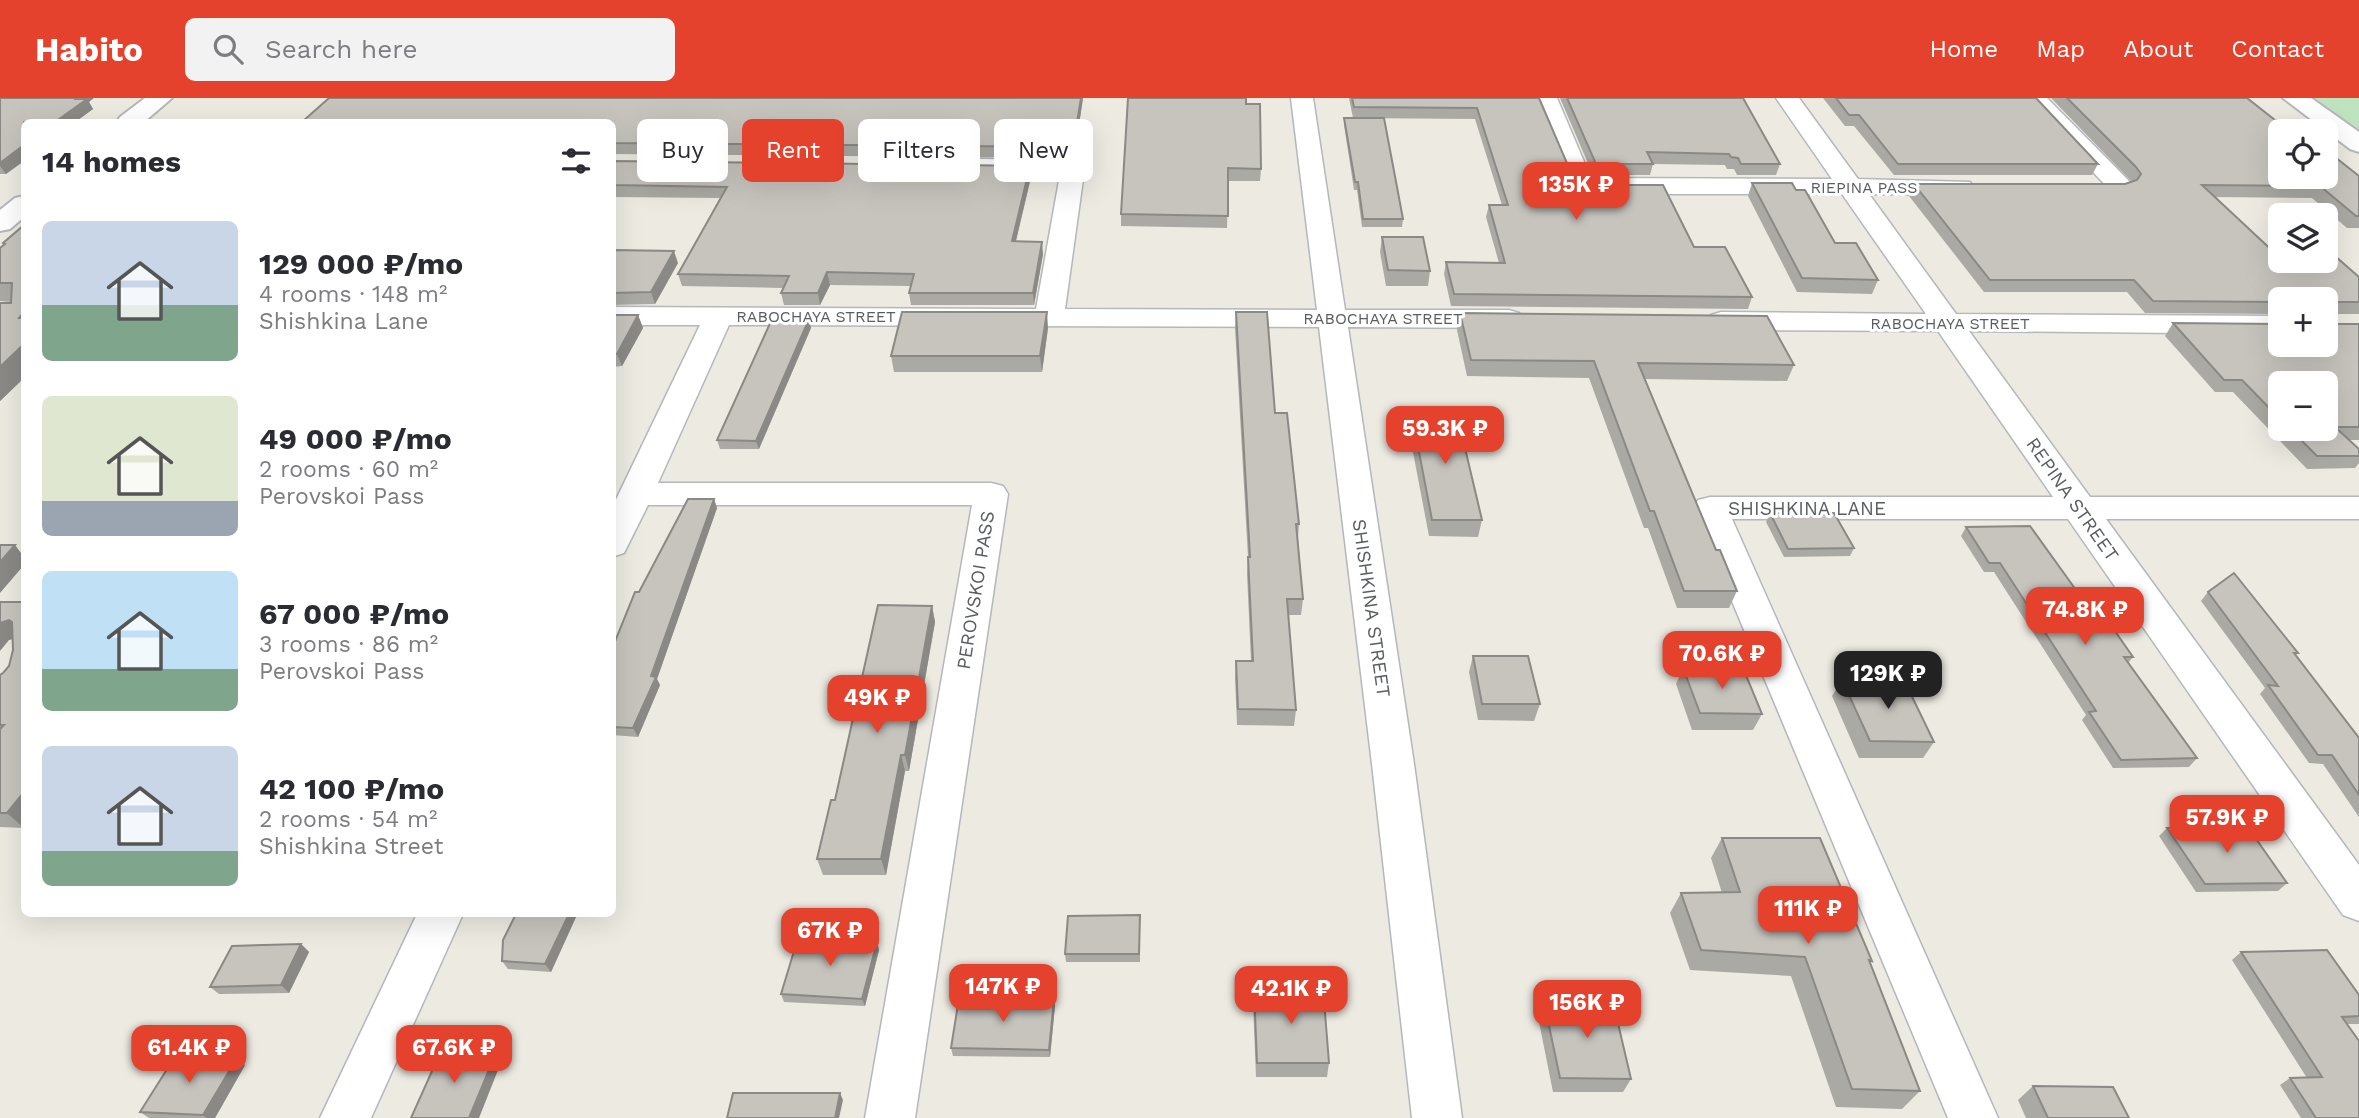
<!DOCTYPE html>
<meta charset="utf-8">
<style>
body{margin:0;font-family:"Work Sans",sans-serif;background:#f2f2f3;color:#2b2b33;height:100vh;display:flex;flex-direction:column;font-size:26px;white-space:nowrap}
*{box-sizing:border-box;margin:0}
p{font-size:23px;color:#7c7c81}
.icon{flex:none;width:38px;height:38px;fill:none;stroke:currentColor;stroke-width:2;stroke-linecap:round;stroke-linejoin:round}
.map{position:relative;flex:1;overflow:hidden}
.panel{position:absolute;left:21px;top:21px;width:595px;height:798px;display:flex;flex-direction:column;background:#fff;border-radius:10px;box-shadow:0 7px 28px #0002}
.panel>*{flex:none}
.hud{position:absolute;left:637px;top:21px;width:665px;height:63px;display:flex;gap:14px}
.tools{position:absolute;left:2268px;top:21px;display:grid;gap:14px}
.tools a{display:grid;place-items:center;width:70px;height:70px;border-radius:10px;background:#fff;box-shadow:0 7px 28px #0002;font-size:35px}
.price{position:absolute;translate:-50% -60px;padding:0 16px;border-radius:14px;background:#e5422e;color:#fff;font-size:23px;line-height:46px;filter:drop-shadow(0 2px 4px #0008)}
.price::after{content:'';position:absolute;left:50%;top:42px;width:21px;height:16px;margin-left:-10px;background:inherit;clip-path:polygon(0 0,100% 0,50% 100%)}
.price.selected{background:#222;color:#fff}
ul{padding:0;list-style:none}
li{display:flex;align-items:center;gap:21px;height:175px;padding:0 21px}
li span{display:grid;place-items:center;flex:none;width:196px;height:140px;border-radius:10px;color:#555}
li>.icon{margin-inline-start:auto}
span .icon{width:84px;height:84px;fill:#fffc;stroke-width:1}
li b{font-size:30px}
h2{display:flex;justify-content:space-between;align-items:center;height:84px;padding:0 21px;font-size:30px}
.pill{padding:0 24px;border-radius:10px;background:#fff;box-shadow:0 7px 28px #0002;font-size:24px;line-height:63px}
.pill.selected{background:#e5422e;color:#fff}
header{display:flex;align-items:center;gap:42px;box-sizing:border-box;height:98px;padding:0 35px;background:#e5422e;color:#fff}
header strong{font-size:33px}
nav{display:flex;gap:38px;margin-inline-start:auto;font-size:24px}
.search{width:490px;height:63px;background:#f2f2f3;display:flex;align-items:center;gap:18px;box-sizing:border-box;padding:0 24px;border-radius:10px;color:#7c7c81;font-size:26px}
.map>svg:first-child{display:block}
</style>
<header>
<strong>Habito</strong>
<div class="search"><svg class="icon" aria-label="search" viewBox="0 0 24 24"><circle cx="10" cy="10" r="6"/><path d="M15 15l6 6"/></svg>Search here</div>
<nav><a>Home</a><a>Map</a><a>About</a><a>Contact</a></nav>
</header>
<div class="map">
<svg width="2359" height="1020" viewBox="0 0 2359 1020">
<rect width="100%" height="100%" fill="#eceae1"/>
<!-- green -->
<path fill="#bde4be" d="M 2311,0 L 2359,0 L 2359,34 Z"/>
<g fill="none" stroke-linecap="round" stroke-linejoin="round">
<!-- minor casing -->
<g stroke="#b4b7bb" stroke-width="3">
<g id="minor">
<path d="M 1291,0 L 1313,0 L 1345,212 L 1509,212 L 1519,215 L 1523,221 L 1519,227 L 1509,230 L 1348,229 L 1414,666 L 1462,1020 L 1412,1020 L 1372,666 L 1319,229 L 729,227 L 658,385 L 991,385 L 1003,388 L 1008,396 L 915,1020 L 865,1020 L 972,407 L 648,407 L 624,455 L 612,459 L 612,410 L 700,227 L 612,227 L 612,209 L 1036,211 L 1060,77 L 972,73 L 969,68 L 972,63 L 981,61 L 1064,62 L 1073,64 L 1084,74 L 1065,211 L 1317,212 Z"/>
<path d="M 1535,0 L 1557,0 L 1591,80 L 1832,81 L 1776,0 L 1799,0 L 1858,81 L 1970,84 L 1974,89 L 1970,94 L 1961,97 L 1869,96 L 1956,216 L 2280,218 L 2280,236 L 1969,233 L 2090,399 L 2359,399 L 2359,421 L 2106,421 L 2359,767 L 2359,823 L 2343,817 L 2068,421 L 1732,421 L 1998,1020 L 1948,1020 L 1693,410 L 1698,402 L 1710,399 L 2053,399 L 1938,233 L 1721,232 L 1711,229 L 1707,223 L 1711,217 L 1721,214 L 1926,216 L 1842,96 L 1582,96 L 1573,93 Z"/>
<path d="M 2023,0 L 2047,0 L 2128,82 L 2132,87 L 2128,92 L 2119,95 L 2110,92 Z"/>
<path d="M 417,816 L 463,816 L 371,1020 L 320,1020 Z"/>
</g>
</g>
<!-- tertiary casing -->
<g stroke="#b4b7bb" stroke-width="4">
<g id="tertiary">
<path d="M 145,0 L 172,0 L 144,24 L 117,24 L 120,19 Z"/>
<path d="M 24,98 L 24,119 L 10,131 L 0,133 L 0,112 L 15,100 Z"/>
</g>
</g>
<!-- secondary casing -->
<g stroke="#b5b8bd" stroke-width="4">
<path id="secondary" d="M 2283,0 L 2311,0 L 2359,34 L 2359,54 L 2350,51 Z"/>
</g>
<!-- minor -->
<use href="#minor" fill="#fff" fill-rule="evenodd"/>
<!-- tertiary -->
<use href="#tertiary" fill="#fff" fill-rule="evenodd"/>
<!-- secondary -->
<use href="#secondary" fill="#fff" fill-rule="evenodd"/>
</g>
<!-- wall -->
<g fill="#aba9a3" fill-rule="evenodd">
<path d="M 0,0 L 89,4 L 93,11 L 6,76 L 0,76 Z"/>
<path d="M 1083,0 L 1074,60 L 612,56 L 612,24 Z"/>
<path d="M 1349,0 L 1539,0 L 1575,84 L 1694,149 L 1752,199 L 1748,211 L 1451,208 L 1444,176 L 1446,164 L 1499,165 L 1486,119 L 1489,107 L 1502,107 L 1475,21 L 1353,20 Z"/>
<path d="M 1560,0 L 1743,0 L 1780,66 L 1776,77 L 1737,77 L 1734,71 L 1727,71 L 1725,67 L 1653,66 L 1650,77 L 1593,77 Z"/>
<path d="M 1823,0 L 2036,0 L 2098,66 L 2092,77 L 1894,77 L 1854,28 L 1845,28 Z"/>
<path d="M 2051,0 L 2247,0 L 2275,22 L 2359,78 L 2359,130 L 2347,130 L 2312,100 L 2214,99 L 2278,158 L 2359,179 L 2359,216 L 2333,216 L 2333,226 L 2359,226 L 2359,342 L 2349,342 L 2359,351 L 2359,365 L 2355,370 L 2307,371 L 2233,294 L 2215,294 L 2165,238 L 2173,225 L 2280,247 L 2326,201 L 2280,201 L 2280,216 L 2145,215 L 2127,194 L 1984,194 L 1909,98 L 1914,86 L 2125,86 L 2132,84 ZM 2280,285 L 2326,331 L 2280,331 Z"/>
<path d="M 1246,6 L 1261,71 L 1260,83 L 1228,83 L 1227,130 L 1121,128 L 1121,116 Z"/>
<path d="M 1344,20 L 1403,121 L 1402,129 L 1362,129 L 1357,92 L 1354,92 L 1344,27 Z"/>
<path d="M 612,63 L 1031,79 L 1016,143 L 1043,156 L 1034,207 L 911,207 L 909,195 L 911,188 L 830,187 L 820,207 L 784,207 L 781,195 L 783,190 L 682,188 L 678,176 L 721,100 L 612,99 Z"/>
<path d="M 1752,85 L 1796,92 L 1835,145 L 1878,182 L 1872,196 L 1797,194 L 1748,98 Z"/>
<path d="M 24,127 L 24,280 L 0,303 L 0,205 L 11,205 L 11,204 L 0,203 L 0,150 L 4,146 L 3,145 Z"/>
<path d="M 1382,139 L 1430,173 L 1428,188 L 1386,188 L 1380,154 Z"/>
<path d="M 612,152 L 678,165 L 655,206 L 612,207 Z"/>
<path d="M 1236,214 L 1275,315 L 1299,426 L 1298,439 L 1303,501 L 1301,517 L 1288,517 L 1296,612 L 1294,628 L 1237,627 L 1235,579 L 1236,563 L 1251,563 L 1247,476 L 1248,459 L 1235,230 Z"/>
<path d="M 1460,215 L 1794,267 L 1787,283 L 1645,281 L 1716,452 L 1737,493 L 1729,510 L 1677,510 L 1648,430 L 1644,430 L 1589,280 L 1467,278 L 1457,232 Z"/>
<path d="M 612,217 L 638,217 L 643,230 L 622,268 L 612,269 Z"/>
<path d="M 809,221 L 811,230 L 759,351 L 720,351 L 717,342 Z"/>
<path d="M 1048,230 L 1042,274 L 894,274 L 891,258 Z"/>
<path d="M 1411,312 L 1482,422 L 1478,439 L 1429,438 L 1408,328 Z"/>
<path d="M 714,401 L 717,410 L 657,581 L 660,587 L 638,639 L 612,637 L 612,551 L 639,494 Z"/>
<path d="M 1770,415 L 1854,450 L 1850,458 L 1784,459 L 1766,424 Z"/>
<path d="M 1966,429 L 2094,517 L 2133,559 L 2128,565 L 2197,660 L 2189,669 L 2113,670 L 2082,622 L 2086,617 L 1994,474 L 1984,474 L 1961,438 Z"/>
<path d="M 2208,494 L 2298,555 L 2296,557 L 2359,640 L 2359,719 L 2323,666 L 2309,665 L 2260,596 L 2265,590 L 2201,503 Z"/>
<path d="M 0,504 L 24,504 L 24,730 L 0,729 L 0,577 L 3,575 L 9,568 L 13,552 L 13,541 L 9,542 Z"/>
<path d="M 932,508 L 935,524 L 909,673 L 905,673 L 886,777 L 823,777 L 817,761 L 835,702 Z"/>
<path d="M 1473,558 L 1540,606 L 1534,623 L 1478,622 L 1469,574 Z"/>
<path d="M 1683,570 L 1762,616 L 1753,632 L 1692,632 L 1676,586 Z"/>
<path d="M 1842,582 L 1934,644 L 1923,660 L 1859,660 L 1832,598 Z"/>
<path d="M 2167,730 L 2287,785 L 2278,793 L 2196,794 L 2159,738 Z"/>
<path d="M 1722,740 L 1872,863 L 1870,865 L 1920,993 L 1902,1011 L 1836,1009 L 1791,878 L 1690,872 L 1670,815 L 1681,795 L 1722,795 L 1711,760 Z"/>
<path d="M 516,816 L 573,816 L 576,819 L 551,874 L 508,871 L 502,863 Z"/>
<path d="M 1140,817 L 1140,864 L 1066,864 L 1065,856 Z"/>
<path d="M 877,844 L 879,852 L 865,908 L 784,904 L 781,896 Z"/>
<path d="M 301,846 L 309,854 L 289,895 L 219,896 L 210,889 Z"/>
<path d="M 2241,854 L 2359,897 L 2359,926 L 2347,926 L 2359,1020 L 2301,1020 L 2280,987 L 2290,980 L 2307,980 L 2232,862 Z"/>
<path d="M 1254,890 L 1329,965 L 1327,979 L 1256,979 L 1253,905 Z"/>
<path d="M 1054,901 L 1055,908 L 1050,959 L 953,958 L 951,950 Z"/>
<path d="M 1544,904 L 1631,981 L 1623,994 L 1553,994 L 1538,919 Z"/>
<path d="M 245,967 L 215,1020 L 149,1020 L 140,1014 Z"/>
<path d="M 2033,988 L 2129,1020 L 2026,1020 L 2018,1002 Z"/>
</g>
<!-- shaded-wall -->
<g fill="#8b8985">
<path d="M 76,0 L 94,0 L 89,4 L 93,11 L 75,24 L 55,24 Z"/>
<path d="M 1081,0 L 1083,0 L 1074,60 L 1073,49 Z"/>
<path d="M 24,47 L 24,63 L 6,76 L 0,68 L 0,65 Z"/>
<path d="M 1030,68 L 1031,79 L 1013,155 L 1012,143 Z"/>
<path d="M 1042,144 L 1043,156 L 1034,207 L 1033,195 Z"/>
<path d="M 674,153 L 678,165 L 655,206 L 651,194 Z"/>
<path d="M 827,174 L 830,187 L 820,207 L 818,195 Z"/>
<path d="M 1047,214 L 1048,230 L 1042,274 L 1040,258 Z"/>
<path d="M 638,217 L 643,230 L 622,268 L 617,256 Z"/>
<path d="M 809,221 L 811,230 L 759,351 L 756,343 Z"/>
<path d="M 24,246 L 24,280 L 0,303 L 0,269 Z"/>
<path d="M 714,401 L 717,410 L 657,581 L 660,587 L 638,639 L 633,630 Z"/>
<path d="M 15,447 L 24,459 L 24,467 L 0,495 L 0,464 Z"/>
<path d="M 932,508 L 935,524 L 909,673 L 905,657 Z"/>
<path d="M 9,522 L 23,537 L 9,542 L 0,553 L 0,525 Z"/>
<path d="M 901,657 L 905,673 L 886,777 L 881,761 Z"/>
<path d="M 24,694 L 24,730 L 7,715 Z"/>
<path d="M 569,816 L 573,816 L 576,819 L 551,874 L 545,866 Z"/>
<path d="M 877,844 L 879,852 L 865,908 L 862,901 Z"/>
<path d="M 301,846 L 309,854 L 289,895 L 281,887 Z"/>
<path d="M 1054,901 L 1055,908 L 1050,959 L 1049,952 Z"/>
<path d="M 496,955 L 502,962 L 479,1020 L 469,1020 Z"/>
<path d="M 237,960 L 245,967 L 215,1020 L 207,1020 L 203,1017 Z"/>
<path d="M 840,995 L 843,1002 L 839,1020 L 835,1020 Z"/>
</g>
<!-- building -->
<g fill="#c7c4be" stroke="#8b8985" stroke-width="2">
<path d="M 0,0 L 76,0 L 74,1 L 87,1 L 55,24 L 24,24 L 24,47 L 0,65 Z"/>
<path d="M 329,0 L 1081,0 L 1073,49 L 612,45 L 612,24 L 302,24 Z"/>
<path d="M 1128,0 L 1246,0 L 1246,6 L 1260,6 L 1261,71 L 1228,70 L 1228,118 L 1121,116 Z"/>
<path d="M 1352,0 L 1539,0 L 1575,84 L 1585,87 L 1663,87 L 1694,149 L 1725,149 L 1752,199 L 1454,196 L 1446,164 L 1505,165 L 1489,107 L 1508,107 L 1477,10 L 1354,9 Z"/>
<path d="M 1567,0 L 1743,0 L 1780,66 L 1741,66 L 1738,60 L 1731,59 L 1729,56 L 1647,54 L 1653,66 L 1596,66 Z"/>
<path d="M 1836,0 L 2036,0 L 2098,66 L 1898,66 L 1859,17 L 1849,17 Z"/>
<path d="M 2067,0 L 2247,0 L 2275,22 L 2287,22 L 2302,33 L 2280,33 L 2280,79 L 2326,79 L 2326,52 L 2359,78 L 2359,118 L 2356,118 L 2320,88 L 2202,87 L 2278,158 L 2280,158 L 2280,163 L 2326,163 L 2326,158 L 2335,158 L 2359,179 L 2359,204 L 2333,204 L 2333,226 L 2359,226 L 2359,329 L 2335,329 L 2359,351 L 2359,358 L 2317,358 L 2290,331 L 2326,331 L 2326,285 L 2280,285 L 2280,321 L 2242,282 L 2224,282 L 2173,225 L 2280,226 L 2280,247 L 2326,247 L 2326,201 L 2280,201 L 2280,204 L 2153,203 L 2134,182 L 1990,182 L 1914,86 L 2125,86 L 2137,82 L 2141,76 L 2136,69 Z"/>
<path d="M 1344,20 L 1384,20 L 1403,121 L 1363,121 L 1358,84 L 1355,84 Z"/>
<path d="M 612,63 L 1030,68 L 1012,143 L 1042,144 L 1033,195 L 909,195 L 914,176 L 827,174 L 818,195 L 781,195 L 789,178 L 678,176 L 727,89 L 612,87 Z"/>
<path d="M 1752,85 L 1792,85 L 1796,92 L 1805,92 L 1835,145 L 1856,145 L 1878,182 L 1802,180 Z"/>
<path d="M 24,127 L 24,214 L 19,220 L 24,220 L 24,246 L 0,269 L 0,205 L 11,205 L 12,185 L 0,185 L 0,150 L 5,146 L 3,145 Z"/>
<path d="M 1382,139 L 1423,139 L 1430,173 L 1388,172 Z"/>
<path d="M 612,152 L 674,153 L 651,194 L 612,195 Z"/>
<path d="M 902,214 L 1047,214 L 1040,258 L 891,258 Z"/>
<path d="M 1236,214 L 1267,214 L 1275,315 L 1287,315 L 1299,426 L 1296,426 L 1303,501 L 1287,501 L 1296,612 L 1238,611 L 1236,563 L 1253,563 L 1248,459 L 1250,459 Z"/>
<path d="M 1460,215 L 1767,218 L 1794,267 L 1638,265 L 1716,452 L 1720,452 L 1737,493 L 1684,493 L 1654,413 L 1650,413 L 1594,263 L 1471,262 Z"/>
<path d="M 612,217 L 638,217 L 617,256 L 612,256 Z"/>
<path d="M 772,221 L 809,221 L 756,343 L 717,342 Z"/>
<path d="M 1411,312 L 1456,312 L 1482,422 L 1432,422 Z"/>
<path d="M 688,401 L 714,401 L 651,578 L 656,579 L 633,630 L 612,629 L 612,551 L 635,494 L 639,494 Z"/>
<path d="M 1770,415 L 1834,415 L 1854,450 L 1788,451 Z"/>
<path d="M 2030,428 L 2094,517 L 2103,516 L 2133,559 L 2124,559 L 2197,660 L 2121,662 L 2089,614 L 2096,613 L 2000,465 L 1989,465 L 1966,429 Z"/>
<path d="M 0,447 L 15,447 L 0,464 Z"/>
<path d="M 2234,475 L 2298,555 L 2294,555 L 2359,640 L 2359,697 L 2332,657 L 2318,657 L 2268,587 L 2278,588 L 2208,494 Z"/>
<path d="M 0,504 L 24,504 L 24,694 L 7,715 L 0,715 L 0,631 L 4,627 L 0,627 L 0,577 L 3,575 L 9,568 L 13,552 L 12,524 L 9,522 L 0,525 Z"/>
<path d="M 878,507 L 932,508 L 905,657 L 901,657 L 881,761 L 817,761 L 831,702 L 835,702 Z"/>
<path d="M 1473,558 L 1528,558 L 1540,606 L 1482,606 Z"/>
<path d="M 1683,570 L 1743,570 L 1762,616 L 1700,615 Z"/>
<path d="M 1842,582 L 1904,582 L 1934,644 L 1870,643 Z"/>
<path d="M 2247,728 L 2287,785 L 2205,786 L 2167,730 Z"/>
<path d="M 1722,740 L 1820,740 L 1872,863 L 1869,862 L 1920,993 L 1852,991 L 1805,859 L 1701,852 L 1681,795 L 1740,794 Z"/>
<path d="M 516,816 L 569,816 L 545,866 L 502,863 L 503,842 Z"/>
<path d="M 1140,817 L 1139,856 L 1065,856 L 1068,818 Z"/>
<path d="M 798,840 L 877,844 L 862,901 L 781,896 Z"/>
<path d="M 301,846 L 281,887 L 210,889 L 232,848 Z"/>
<path d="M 2327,852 L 2359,897 L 2359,918 L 2342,919 L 2359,943 L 2359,1020 L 2316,1020 L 2290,980 L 2322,979 L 2241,854 Z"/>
<path d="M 1254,890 L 1323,890 L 1329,965 L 1257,965 Z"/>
<path d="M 959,900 L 1054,901 L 1049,952 L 951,950 Z"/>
<path d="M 1544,904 L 1613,904 L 1631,981 L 1560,980 Z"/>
<path d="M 441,953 L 496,955 L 469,1020 L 411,1020 Z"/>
<path d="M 176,957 L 237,960 L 203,1017 L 140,1014 Z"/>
<path d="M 2033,988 L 2113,989 L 2129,1020 L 2048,1020 Z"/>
<path d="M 733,995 L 840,995 L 835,1020 L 727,1020 Z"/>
</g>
<g text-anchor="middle" stroke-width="6" stroke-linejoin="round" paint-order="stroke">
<!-- far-street labels -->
<g font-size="16" fill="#595d62" stroke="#fff">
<text x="1864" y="95">RIEPINA PASS</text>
<text x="816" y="224">RABOCHAYA STREET</text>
<text x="1383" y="226">RABOCHAYA STREET</text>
<text x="1950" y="231">RABOCHAYA STREET</text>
</g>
<!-- street labels -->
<g font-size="19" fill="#595d62" stroke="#fff">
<text transform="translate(2073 401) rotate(55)" y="7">REPINA STREET</text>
<text x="1807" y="417">SHISHKINA LANE</text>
<text transform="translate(975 492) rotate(-81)" y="7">PEROVSKOI PASS</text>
<text transform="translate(1372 510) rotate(82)" y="7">SHISHKINA STREET</text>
</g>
</g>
</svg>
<div class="tools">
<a><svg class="icon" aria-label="locate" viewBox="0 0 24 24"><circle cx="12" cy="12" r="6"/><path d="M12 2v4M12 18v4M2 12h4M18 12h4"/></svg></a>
<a><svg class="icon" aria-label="layers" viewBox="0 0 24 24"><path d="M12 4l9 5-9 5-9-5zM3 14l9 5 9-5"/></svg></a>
<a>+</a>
<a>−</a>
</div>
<b class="price" style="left:1576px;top:124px">135K ₽</b>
<b class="price" style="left:1445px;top:368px">59.3K ₽</b>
<b class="price" style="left:2085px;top:549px">74.8K ₽</b>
<b class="price" style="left:1722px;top:593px">70.6K ₽</b>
<b class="price selected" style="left:1888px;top:613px">129K ₽</b>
<b class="price" style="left:877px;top:637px">49K ₽</b>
<b class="price" style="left:2227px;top:757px">57.9K ₽</b>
<b class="price" style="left:1808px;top:848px">111K ₽</b>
<b class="price" style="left:830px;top:870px">67K ₽</b>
<b class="price" style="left:1003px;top:926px">147K ₽</b>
<b class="price" style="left:1291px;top:928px">42.1K ₽</b>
<b class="price" style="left:1587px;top:942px">156K ₽</b>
<b class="price" style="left:189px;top:987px">61.4K ₽</b>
<b class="price" style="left:454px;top:987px">67.6K ₽</b>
<div class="hud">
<a class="pill">Buy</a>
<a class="pill selected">Rent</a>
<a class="pill">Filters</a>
<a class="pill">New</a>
</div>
<section class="panel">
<h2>14 homes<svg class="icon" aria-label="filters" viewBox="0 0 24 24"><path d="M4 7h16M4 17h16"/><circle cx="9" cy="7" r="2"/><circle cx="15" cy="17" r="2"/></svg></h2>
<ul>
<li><span style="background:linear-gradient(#c9d6e8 60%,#7fa58c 0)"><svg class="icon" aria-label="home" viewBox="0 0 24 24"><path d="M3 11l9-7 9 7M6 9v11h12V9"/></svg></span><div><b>129 000 ₽/mo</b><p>4 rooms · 148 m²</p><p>Shishkina Lane</p></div></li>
<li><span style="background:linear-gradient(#dfe7d0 75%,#9aa5b1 0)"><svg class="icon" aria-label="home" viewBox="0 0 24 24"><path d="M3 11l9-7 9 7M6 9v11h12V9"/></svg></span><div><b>49 000 ₽/mo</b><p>2 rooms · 60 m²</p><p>Perovskoi Pass</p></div></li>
<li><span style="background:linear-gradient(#bfe0f5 70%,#7fa58c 0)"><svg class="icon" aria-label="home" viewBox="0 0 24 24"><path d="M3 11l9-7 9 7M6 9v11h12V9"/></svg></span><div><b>67 000 ₽/mo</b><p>3 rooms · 86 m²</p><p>Perovskoi Pass</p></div></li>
<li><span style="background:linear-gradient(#c9d6e8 75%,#7fa58c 0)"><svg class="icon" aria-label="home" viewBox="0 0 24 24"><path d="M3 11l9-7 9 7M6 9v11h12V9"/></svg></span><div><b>42 100 ₽/mo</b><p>2 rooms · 54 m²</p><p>Shishkina Street</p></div></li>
</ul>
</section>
</div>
